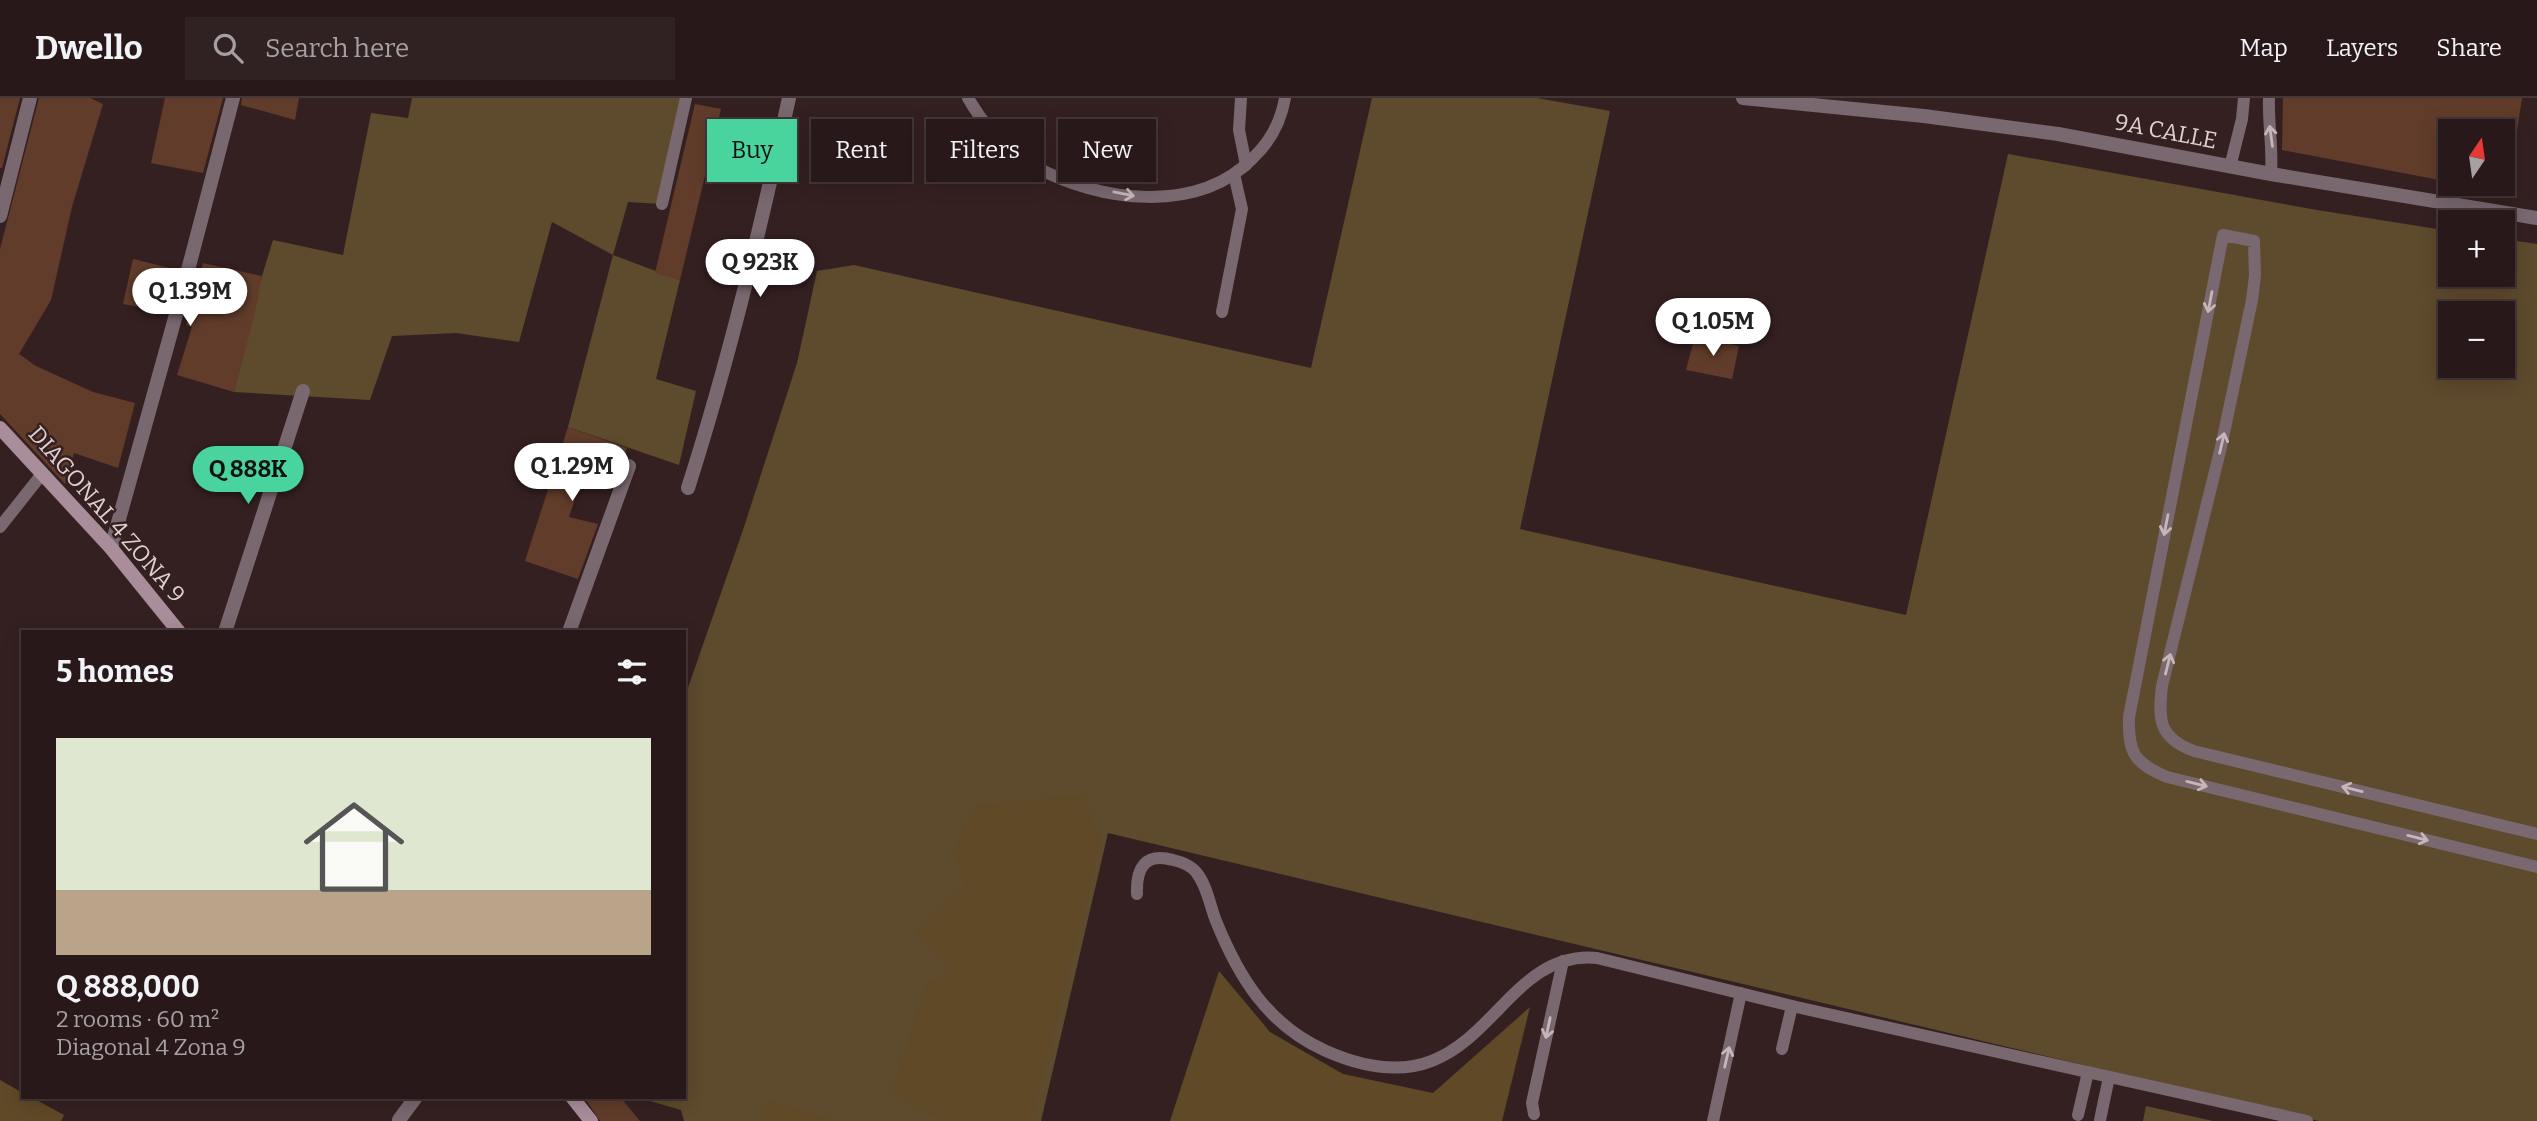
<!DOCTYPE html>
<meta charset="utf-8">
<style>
body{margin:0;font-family:Bitter,serif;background:#302122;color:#f1f3f6;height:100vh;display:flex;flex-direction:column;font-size:26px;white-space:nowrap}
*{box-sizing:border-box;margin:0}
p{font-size:23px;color:#a5a0a2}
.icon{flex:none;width:38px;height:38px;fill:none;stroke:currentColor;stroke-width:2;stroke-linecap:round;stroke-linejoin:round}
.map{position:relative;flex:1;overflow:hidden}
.side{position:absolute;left:21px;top:532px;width:665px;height:469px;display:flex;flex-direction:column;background:#281819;border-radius:0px;box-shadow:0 4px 18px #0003,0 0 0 2px #443738}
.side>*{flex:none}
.guide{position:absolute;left:707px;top:21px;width:665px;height:63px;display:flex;gap:14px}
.needle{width:46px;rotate:13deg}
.buttons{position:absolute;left:2438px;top:21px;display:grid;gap:14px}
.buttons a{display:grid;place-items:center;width:77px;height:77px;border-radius:0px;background:#281819;box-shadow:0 4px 18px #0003,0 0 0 2px #443738;font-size:35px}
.price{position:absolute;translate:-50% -60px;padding:0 16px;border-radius:24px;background:#fff;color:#222;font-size:23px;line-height:46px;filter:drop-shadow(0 2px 4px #0008)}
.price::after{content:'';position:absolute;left:50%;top:42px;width:21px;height:16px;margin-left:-10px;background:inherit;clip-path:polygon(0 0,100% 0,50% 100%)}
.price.active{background:#49d49d;color:#111}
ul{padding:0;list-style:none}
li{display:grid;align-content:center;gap:14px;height:371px;padding:0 35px}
li span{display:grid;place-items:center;height:217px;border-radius:0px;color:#555}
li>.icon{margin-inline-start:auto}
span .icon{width:126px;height:126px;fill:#fffc;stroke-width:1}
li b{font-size:30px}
h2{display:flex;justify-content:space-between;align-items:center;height:84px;padding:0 35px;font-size:30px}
.chip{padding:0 24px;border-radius:0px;background:#281819;box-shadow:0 4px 18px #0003,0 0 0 2px #443738;font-size:24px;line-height:63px}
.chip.active{background:#49d49d;color:#111}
header{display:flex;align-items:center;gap:42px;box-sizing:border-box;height:98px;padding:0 35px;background:#281819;border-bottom:2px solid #443738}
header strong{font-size:33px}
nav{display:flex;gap:38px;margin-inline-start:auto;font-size:24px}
.search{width:490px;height:63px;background:#302122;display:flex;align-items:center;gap:18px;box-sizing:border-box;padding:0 24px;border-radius:0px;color:#a5a0a2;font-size:26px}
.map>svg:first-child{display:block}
</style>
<header>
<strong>Dwello</strong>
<div class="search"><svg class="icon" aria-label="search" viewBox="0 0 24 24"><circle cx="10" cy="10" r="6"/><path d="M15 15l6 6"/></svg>Search here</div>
<nav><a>Map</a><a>Layers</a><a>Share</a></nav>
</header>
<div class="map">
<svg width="2537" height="1023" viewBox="0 0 2537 1023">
<rect width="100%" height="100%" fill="#352021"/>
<!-- green -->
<g fill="#5e4a2d" fill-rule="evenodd">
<path d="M 412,0 L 686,0 L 662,106 L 628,104 L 613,157 L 680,182 L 656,281 L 696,293 L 679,367 L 568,329 L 613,157 L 552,124 L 519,244 L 456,235 L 392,238 L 370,302 L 234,294 L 262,178 L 273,142 L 343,157 L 371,15 L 408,20 Z"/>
<path d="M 1372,0 L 1537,0 L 1610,13 L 1520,431 L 1906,517 L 2008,56 L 2317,112 L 2450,133 L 2450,177 L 2502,177 L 2503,141 L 2537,146 L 2537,1023 L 2319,1023 L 1108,735 L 1041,1023 L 684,1023 L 681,1012 L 636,999 L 684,999 L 684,601 L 743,432 L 797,265 L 817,173 L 854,167 L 1311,270 ZM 2450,215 L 2502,215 L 2502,268 L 2450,268 Z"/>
<path d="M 2146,1008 L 2213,1023 L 2143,1023 Z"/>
</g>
<!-- forest -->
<g fill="#604927">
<path d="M 1082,697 L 1101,744 L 1031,1023 L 941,1023 L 893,993 L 927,884 L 955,874 L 915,833 L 965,789 L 954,751 L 974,708 Z"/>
<path d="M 1219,873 L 1270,934 L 1343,976 L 1433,995 L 1530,909 L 1502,1023 L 1170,1023 Z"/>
<path d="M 0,982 L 23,995 L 23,999 L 31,999 L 64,1017 L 61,1023 L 0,1023 Z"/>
<path d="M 769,1003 L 836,1023 L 759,1023 Z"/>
</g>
<!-- building -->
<g fill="#613c2b">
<path d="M 0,0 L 20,0 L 2,70 L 0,70 Z"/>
<path d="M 39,0 L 90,0 L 103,6 L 72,109 L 51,202 L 19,256 L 36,268 L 93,294 L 135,305 L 118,370 L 74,355 L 65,386 L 0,316 L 0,151 Z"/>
<path d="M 165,0 L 223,0 L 203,75 L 151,65 Z"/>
<path d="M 242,0 L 299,0 L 295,22 L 241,7 Z"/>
<path d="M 2283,0 L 2522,0 L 2517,33 L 2450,33 L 2450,84 L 2282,52 Z"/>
<path d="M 695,6 L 721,11 L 680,182 L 655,175 Z"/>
<path d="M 133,161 L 178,172 L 167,214 L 123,206 Z"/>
<path d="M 203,165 L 262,178 L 254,219 L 234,294 L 177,277 L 192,229 L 186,227 L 189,218 L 186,218 L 197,177 L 200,178 Z"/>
<path d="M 1695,238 L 1739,248 L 1732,281 L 1686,272 Z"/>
<path d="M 568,329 L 627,350 L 612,386 L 583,377 L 569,419 L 598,426 L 578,481 L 525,463 Z"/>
<path d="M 584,999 L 620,999 L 640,1023 L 600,1023 Z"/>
</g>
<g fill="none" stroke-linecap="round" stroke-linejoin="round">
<!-- service -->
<g stroke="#7a6871" stroke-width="12">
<path d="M 968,0 C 984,28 1006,52 1034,68 C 1099,104 1197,117 1253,60 C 1270,44 1281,23 1285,0"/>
<path d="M 1241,0 L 1239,32 L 1246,67"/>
<path d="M 2269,0 C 2268,26 2273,50 2271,76"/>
<path d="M 2230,69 L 2242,21 L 2244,0"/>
<path d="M 662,106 L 686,0"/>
<path d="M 1222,214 L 1242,111 L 1234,76"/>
<path d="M 0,429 L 42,376"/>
<path d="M 2537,736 L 2194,653 C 2159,640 2158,622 2162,588 L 2221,349 L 2252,202 L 2255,178 L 2254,143 L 2223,137 L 2129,619 C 2128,655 2134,665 2167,679 L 2537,769"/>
<path d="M 1137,796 C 1136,770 1145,754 1173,762 C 1182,764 1190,767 1196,774 C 1207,787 1210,808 1216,823 C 1239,880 1268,927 1326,953 C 1485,1023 1490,850 1597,860 L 1792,908 L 2307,1023"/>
<path d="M 1782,951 L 1792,908"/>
<path d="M 1534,1016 L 1532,1005 L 1563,863"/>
<path d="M 2078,1017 L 2088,974"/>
<path d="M 2100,1022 L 2109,979"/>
<path d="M 1713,1023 L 1741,895"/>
</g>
<!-- minor -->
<g stroke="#7a6871" stroke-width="14">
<path d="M 0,118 L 30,0"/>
<path d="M 688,390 C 729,262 760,132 789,0"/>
<path d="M 111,450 L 182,195 L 233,0"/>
<path d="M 225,534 L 303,293"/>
<path d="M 569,534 L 629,368"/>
<path d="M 399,1022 L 416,999"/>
</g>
<!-- tertiary -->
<path stroke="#7a6871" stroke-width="14" d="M 1743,0 L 1924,18 L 2058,36 L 2271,76 L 2537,120"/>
<!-- secondary -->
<g stroke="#aa8d9b" stroke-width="14">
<path d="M 0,330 L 111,450 L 179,534"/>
<path d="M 572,999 L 591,1023"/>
</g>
</g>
<!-- one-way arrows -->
<defs><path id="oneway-shaft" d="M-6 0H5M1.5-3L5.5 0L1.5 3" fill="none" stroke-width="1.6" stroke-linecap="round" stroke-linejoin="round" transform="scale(1.75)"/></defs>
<g stroke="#c6b6b8">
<use href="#oneway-shaft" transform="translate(2271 38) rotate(-98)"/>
<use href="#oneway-shaft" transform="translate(1124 96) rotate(11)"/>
<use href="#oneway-shaft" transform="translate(2210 204) rotate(101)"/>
<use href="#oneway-shaft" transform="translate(2222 345) rotate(-77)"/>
<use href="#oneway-shaft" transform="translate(2166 427) rotate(101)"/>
<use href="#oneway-shaft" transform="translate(2168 566) rotate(-76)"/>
<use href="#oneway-shaft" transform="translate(2197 686) rotate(14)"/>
<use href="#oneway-shaft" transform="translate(2352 691) rotate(-166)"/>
<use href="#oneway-shaft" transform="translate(2418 740) rotate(14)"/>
<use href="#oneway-shaft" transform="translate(1548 930) rotate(102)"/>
<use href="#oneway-shaft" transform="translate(1727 959) rotate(-77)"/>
</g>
<g text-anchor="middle" stroke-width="5" stroke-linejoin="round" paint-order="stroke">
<!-- street labels -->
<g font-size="23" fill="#dfd0d0" stroke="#352021">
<text transform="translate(2166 33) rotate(11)" y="8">9A CALLE</text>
<text transform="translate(107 416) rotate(49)" y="8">DIAGONAL 4 ZONA 9</text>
</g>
</g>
</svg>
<div class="buttons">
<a><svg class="needle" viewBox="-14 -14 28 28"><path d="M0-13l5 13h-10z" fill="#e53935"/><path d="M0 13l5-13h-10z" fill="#a5a0a2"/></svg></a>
<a>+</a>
<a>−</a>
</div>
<b class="price" style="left:760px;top:201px">Q 923K</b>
<b class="price" style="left:190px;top:230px">Q 1.39M</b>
<b class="price" style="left:1713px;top:260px">Q 1.05M</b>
<b class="price" style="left:572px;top:405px">Q 1.29M</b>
<b class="price active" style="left:248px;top:408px">Q 888K</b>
<div class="guide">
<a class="chip active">Buy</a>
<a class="chip">Rent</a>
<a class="chip">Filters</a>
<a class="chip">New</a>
</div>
<section class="side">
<h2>5 homes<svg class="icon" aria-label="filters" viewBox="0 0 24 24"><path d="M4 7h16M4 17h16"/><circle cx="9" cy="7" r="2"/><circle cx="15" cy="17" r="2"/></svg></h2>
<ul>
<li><span style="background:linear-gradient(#dfe7d0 70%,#b9a48a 0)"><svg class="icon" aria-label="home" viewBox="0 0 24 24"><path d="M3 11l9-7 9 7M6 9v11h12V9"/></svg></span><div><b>Q 888,000</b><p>2 rooms · 60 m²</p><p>Diagonal 4 Zona 9</p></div></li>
</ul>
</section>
</div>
